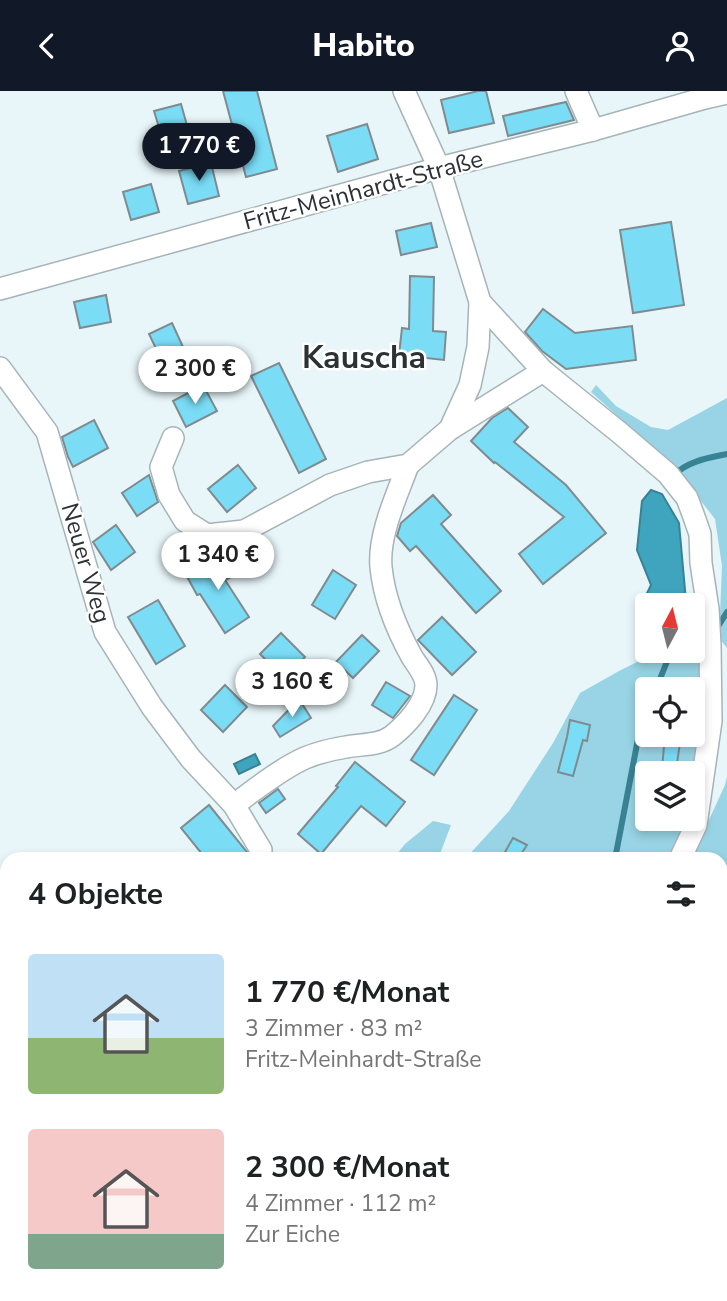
<!DOCTYPE html>
<html lang="de">
<meta charset="utf-8">
<style>
body{margin:0;font-family:"Nunito Sans",sans-serif;background:#f6f6f6;color:#202124;height:100vh;display:flex;flex-direction:column;font-size:26px;white-space:nowrap}
*{box-sizing:border-box;margin:0}
p{font-size:23px;color:#757577}
.icon{flex:none;width:38px;height:38px;fill:none;stroke:currentColor;stroke-width:2;stroke-linecap:round;stroke-linejoin:round}
.map{position:relative;flex:1;overflow:hidden}
.sheet{position:absolute;left:0px;top:761px;width:728px;height:450px;display:flex;flex-direction:column;background:#fff;border-radius:21px 21px 0 0;box-shadow:0 4px 10px #0003}
.sheet>*{flex:none}
.needle{width:46px;rotate:7deg}
.tools{position:absolute;left:635px;top:502px;display:grid;gap:14px}
.tools a{display:grid;place-items:center;width:70px;height:70px;border-radius:7px;background:#fff;box-shadow:0 4px 10px #0003;font-size:35px}
.price{position:absolute;translate:-50% -60px;padding:0 16px;border-radius:24px;background:#fff;color:#222;font-size:23px;line-height:46px;filter:drop-shadow(0 2px 4px #0008)}
.price::after{content:'';position:absolute;left:50%;top:42px;width:21px;height:16px;margin-left:-10px;background:inherit;clip-path:polygon(0 0,100% 0,50% 100%)}
.price.active{background:#111827;color:#fff}
ul{padding:0;list-style:none}
li{display:flex;align-items:center;gap:21px;height:175px;padding:0 28px}
li span{display:grid;place-items:center;flex:none;width:196px;height:140px;border-radius:7px;color:#555}
li>.icon{margin-inline-start:auto}
span .icon{width:84px;height:84px;fill:#fffc;stroke-width:1}
li b{font-size:30px}
h2{display:flex;justify-content:space-between;align-items:center;height:84px;padding:0 28px;font-size:30px}
header{display:flex;justify-content:space-between;align-items:center;height:91px;padding:0 28px;background:#111827;color:#fff;font-size:32px;font-weight:800}
.map>svg:first-child{display:block}
</style>
<header><svg class="icon" aria-label="back" viewBox="0 0 24 24"><path d="M15 5l-7 7 7 7"/></svg>Habito<svg class="icon" aria-label="person" viewBox="0 0 24 24"><circle cx="12" cy="8" r="4"/><path d="M4 21q1-7 8-7t8 7"/></svg></header>
<div class="map">
<svg width="727" height="1210" viewBox="0 0 727 1210">
<rect width="100%" height="100%" fill="#e8f6fa"/>
<!-- green -->
<g fill="#98d4e5" fill-rule="evenodd">
<path d="M 596,294 L 616,315 L 651,336 L 668,339 L 727,307 L 727,557 L 719,547 L 722,475 L 715,428 L 689,395 L 665,372 L 651,355 L 591,301 Z"/>
<path d="M 698,527 L 702,581 L 700,659 L 693,682 L 648,682 L 648,728 L 690,728 L 672,768 L 465,768 L 509,720 L 553,652 L 580,602 L 619,580 L 659,560 L 693,560 L 693,531 ZM 648,598 L 693,598 L 693,644 L 648,644 Z"/>
<path d="M 727,686 L 727,1007 L 721,1010 L 721,768 L 691,768 L 725,694 Z"/>
<path d="M 433,730 L 451,734 L 438,768 L 393,768 L 405,753 Z"/>
<path d="M 7,1011 L 7,1121 L 0,1126 L 0,1013 Z"/>
<path d="M 114,1204 L 392,1204 L 392,1210 L 117,1210 Z"/>
<path d="M 404,1204 L 455,1204 L 450,1210 L 405,1210 Z"/>
</g>
<!-- water -->
<g fill="#3fa4bd" stroke="#398294" stroke-width="2">
<path d="M 651,399 L 662,403 L 679,432 L 686,510 L 680,514 L 648,514 L 647,544 L 641,547 L 636,525 L 651,494 L 637,459 L 642,410 Z"/>
<path d="M 255,663 L 260,673 L 239,683 L 234,673 Z"/>
<path d="M 7,1174 L 7,1204 L 87,1204 L 91,1210 L 0,1210 L 0,1185 Z"/>
</g>
<g fill="none" stroke-linecap="round" stroke-linejoin="round">
<!-- stream -->
<g stroke="#398294" stroke-width="6">
<path d="M 674,384 C 688,370 708,367 727,363"/>
<path d="M 714,538 L 717,537 L 727,521"/>
<path d="M 656,598 L 670,563 L 674,560"/>
<path d="M 615,768 L 638,648 L 648,621"/>
<path d="M 0,1114 L 2,1124"/>
<path d="M 375,1204 L 378,1210"/>
</g>
</g>
<!-- building -->
<g fill="#7bdcf6" stroke="#7f8b8f" stroke-width="2">
<path d="M 223,0 L 257,0 L 277,78 L 246,86 Z"/>
<path d="M 478,0 L 486,0 L 494,32 L 449,42 L 441,9 Z"/>
<path d="M 566,11 L 574,29 L 508,45 L 503,25 Z"/>
<path d="M 181,13 L 190,45 L 164,53 L 154,20 Z"/>
<path d="M 367,33 L 378,68 L 338,81 L 327,45 Z"/>
<path d="M 211,72 L 219,105 L 188,113 L 179,80 Z"/>
<path d="M 151,93 L 159,121 L 131,129 L 123,101 Z"/>
<path d="M 671,131 L 684,214 L 633,222 L 620,139 Z"/>
<path d="M 431,132 L 437,156 L 401,164 L 396,140 Z"/>
<path d="M 410,185 L 434,186 L 433,240 L 446,241 L 444,269 L 399,264 L 402,237 L 409,238 Z"/>
<path d="M 106,204 L 111,231 L 80,237 L 74,211 Z"/>
<path d="M 543,218 L 575,242 L 632,235 L 636,269 L 566,278 L 542,260 L 525,241 Z"/>
<path d="M 172,232 L 183,256 L 160,266 L 149,243 Z"/>
<path d="M 279,272 L 326,368 L 299,382 L 251,285 Z"/>
<path d="M 203,294 L 217,320 L 186,336 L 173,310 Z"/>
<path d="M 508,317 L 528,336 L 514,351 L 566,394 L 606,442 L 543,493 L 519,463 L 564,426 L 495,371 L 494,372 L 471,350 L 492,327 Z"/>
<path d="M 94,329 L 108,357 L 73,376 L 68,366 L 62,346 Z"/>
<path d="M 238,374 L 256,397 L 227,421 L 208,398 Z"/>
<path d="M 149,384 L 158,411 L 137,425 L 122,402 Z"/>
<path d="M 433,404 L 451,424 L 441,433 L 501,500 L 476,522 L 416,455 L 410,460 L 397,445 L 401,432 Z"/>
<path d="M 116,434 L 135,461 L 111,479 L 93,451 Z"/>
<path d="M 220,463 L 233,485 L 225,489 L 249,526 L 225,542 L 200,503 L 197,504 L 185,482 Z"/>
<path d="M 333,479 L 356,494 L 335,528 L 312,514 Z"/>
<path d="M 158,509 L 185,555 L 156,573 L 128,526 Z"/>
<path d="M 442,526 L 476,561 L 452,584 L 418,549 Z"/>
<path d="M 281,542 L 305,566 L 284,587 L 260,563 Z"/>
<path d="M 362,544 L 379,560 L 353,587 L 336,571 Z"/>
<path d="M 386,591 L 410,605 L 393,627 L 372,614 Z"/>
<path d="M 225,594 L 247,616 L 223,641 L 201,619 Z"/>
<path d="M 454,604 L 477,619 L 434,684 L 411,669 Z"/>
<path d="M 299,608 L 311,627 L 280,646 L 273,635 Z"/>
<path d="M 570,629 L 590,634 L 587,650 L 583,649 L 573,685 L 558,681 L 567,646 Z"/>
<path d="M 665,644 L 681,644 L 676,680 L 662,678 Z"/>
<path d="M 355,671 L 405,711 L 386,735 L 361,715 L 321,763 L 298,743 L 338,696 L 336,695 Z"/>
<path d="M 278,698 L 285,708 L 266,722 L 259,712 Z"/>
<path d="M 209,714 L 247,761 L 252,768 L 206,768 L 181,737 Z"/>
<path d="M 513,747 L 527,754 L 518,768 L 505,761 Z"/>
</g>
<g fill="none" stroke-linecap="round" stroke-linejoin="round">
<!-- minor casing -->
<g stroke="#a6b4b8" stroke-width="24">
<g id="minor">
<path d="M 404,0 L 439,77 L 480,211 L 543,280 L 620,342 L 668,383 L 687,407 L 693,423 L 700,443 L 701,472 L 708,518 L 710,554 L 711,630 L 696,734 L 680,768"/>
<path d="M 576,0 L 593,39"/>
<path d="M 0,198 L 439,77 L 593,39 L 705,7 L 727,2"/>
<path d="M 0,277 L 47,341 L 105,541 L 152,616 L 191,668 L 234,714 L 261,759"/>
<path d="M 450,338 L 470,294 L 478,256 L 480,211"/>
<path d="M 173,347 L 161,376 L 169,404 L 185,430 L 207,444 L 244,440 L 330,394 L 368,381 L 408,374 L 450,338 L 543,280"/>
<path d="M 234,714 C 254,699 282,677 305,667 C 317,662 333,658 346,656 C 360,653 379,655 392,645 C 406,634 426,613 426,594 C 426,584 417,574 412,566 C 397,539 384,507 381,476 C 378,444 397,404 408,374"/>
<path d="M 398,1204 L 399,1210"/>
</g>
</g>
<!-- minor -->
<use href="#minor" stroke="#fff" stroke-width="21"/>
</g>
<g text-anchor="middle" stroke-width="5" stroke-linejoin="round" paint-order="stroke">
<!-- street labels -->
<g font-size="24" fill="#2c3133" stroke="#fff">
<text transform="translate(363 99) rotate(-15)" y="8">Fritz-Meinhardt-Straße</text>
<text transform="translate(86 472) rotate(74)" y="8">Neuer Weg</text>
</g>
<!-- district labels -->
<g font-size="32" font-weight="bold" fill="#2c3133" stroke="#fff">
<text x="364" y="277">Kauscha</text>
</g>
</g>
</svg>
<div class="tools">
<a><svg class="needle" viewBox="-14 -14 28 28"><path d="M0-13l5 13h-10z" fill="#e53935"/><path d="M0 13l5-13h-10z" fill="#757577"/></svg></a>
<a><svg class="icon" aria-label="locate" viewBox="0 0 24 24"><circle cx="12" cy="12" r="6"/><path d="M12 2v4M12 18v4M2 12h4M18 12h4"/></svg></a>
<a><svg class="icon" aria-label="layers" viewBox="0 0 24 24"><path d="M12 4l9 5-9 5-9-5zM3 14l9 5 9-5"/></svg></a>
</div>
<b class="price active" style="left:199px;top:92px">1 770 €</b>
<b class="price" style="left:195px;top:315px">2 300 €</b>
<b class="price" style="left:218px;top:501px">1 340 €</b>
<b class="price" style="left:292px;top:628px">3 160 €</b>
<section class="sheet">
<h2>4 Objekte<svg class="icon" aria-label="filters" viewBox="0 0 24 24"><path d="M4 7h16M4 17h16"/><circle cx="9" cy="7" r="2"/><circle cx="15" cy="17" r="2"/></svg></h2>
<ul>
<li><span style="background:linear-gradient(#bfe0f5 60%,#8fb573 0)"><svg class="icon" aria-label="home" viewBox="0 0 24 24"><path d="M3 11l9-7 9 7M6 9v11h12V9"/></svg></span><div><b>1 770 €/Monat</b><p>3 Zimmer · 83 m²</p><p>Fritz-Meinhardt-Straße</p></div></li>
<li><span style="background:linear-gradient(#f6c9c9 75%,#7fa58c 0)"><svg class="icon" aria-label="home" viewBox="0 0 24 24"><path d="M3 11l9-7 9 7M6 9v11h12V9"/></svg></span><div><b>2 300 €/Monat</b><p>4 Zimmer · 112 m²</p><p>Zur Eiche</p></div></li>
</ul>
</section>
</div>
